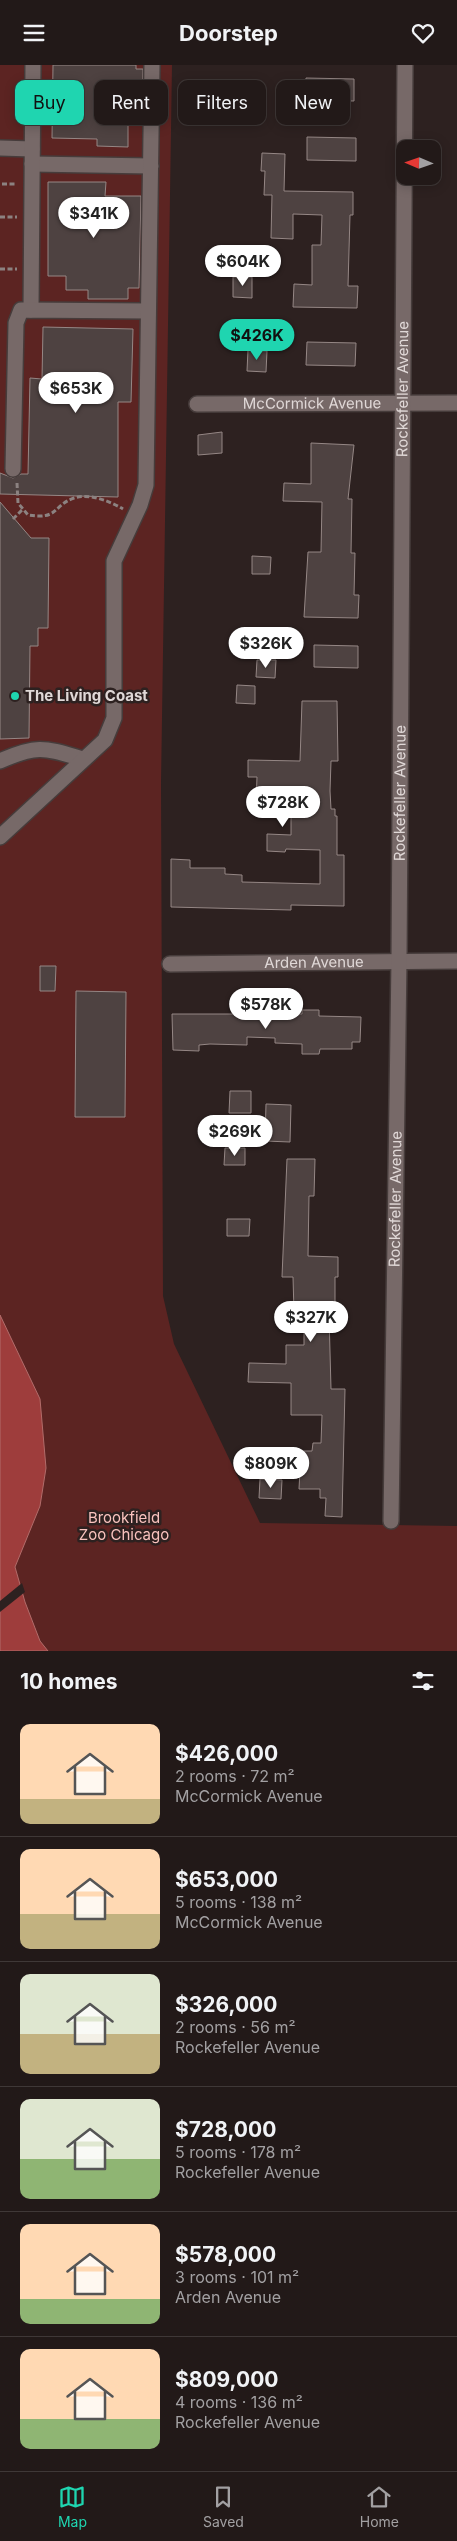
<!DOCTYPE html>
<meta charset="utf-8">
<style>
body{margin:0;font-family:Inter,sans-serif;background:#2e2625;color:#f1f3f6;height:100vh;display:flex;flex-direction:column;font-size:19px;white-space:nowrap}
*{box-sizing:border-box;margin:0}
p{font-size:16px;color:#a2a0a2}
.icon{flex:none;width:28px;height:28px;fill:none;stroke:currentColor;stroke-width:2;stroke-linecap:round;stroke-linejoin:round}
.map{position:relative;height:1586px;overflow:hidden}
.details{display:flex;flex-direction:column;background:#221918;flex:1}
.details>*{flex:none}
.banner{position:absolute;left:15px;top:15px;width:428px;height:45px;display:flex;gap:10px}
.needle{width:32px;rotate:272deg}
.tools{position:absolute;left:396px;top:75px;display:grid;gap:10px}
.tools a{display:grid;place-items:center;width:45px;height:45px;border-radius:10px;background:#221918;box-shadow:0 2px 12px #0003,0 0 0 1px #3f3837;font-size:25px}
.price{position:absolute;translate:-50% -42px;padding:0 11px;border-radius:18px;background:#fff;color:#222;font-size:16px;line-height:32px;filter:drop-shadow(0 1px 2px #0008)}
.price::after{content:'';position:absolute;left:50%;top:30px;width:15px;height:11px;margin-left:-8px;background:inherit;clip-path:polygon(0 0,100% 0,50% 100%)}
.price.current{background:#1fd5b0;color:#111}
ul{padding:0;list-style:none}
li{display:flex;align-items:center;gap:15px;height:125px;padding:0 20px}
li+li{border-top:1px solid #3f3837}
li span{display:grid;place-items:center;flex:none;width:140px;height:100px;border-radius:10px;color:#555}
li>.icon{margin-inline-start:auto}
span .icon{width:60px;height:60px;fill:#fffc;stroke-width:1}
li b{font-size:21px}
h2{display:flex;justify-content:space-between;align-items:center;height:60px;padding:0 20px;font-size:21px}
.tag{padding:0 18px;border-radius:10px;background:#221918;box-shadow:0 2px 12px #0003,0 0 0 1px #3f3837;font-size:18px;line-height:45px}
.tag.current{background:#1fd5b0;color:#111}
header{display:flex;justify-content:space-between;align-items:center;height:65px;padding:0 20px;background:#221918;font-size:22px;font-weight:700}
.dock{display:flex;justify-content:space-around;align-items:center;height:70px;border-top:1px solid #3f3837;background:#221918;font-size:14px;color:#a2a0a2}
.dock a{display:grid;justify-items:center;gap:2px}
.dock .current{color:#1fd5b0}
.map>svg:first-child{display:block}
</style>
<header><svg class="icon" aria-label="menu" viewBox="0 0 24 24"><path d="M4 6h16M4 12h16M4 18h16"/></svg>Doorstep<svg class="icon" aria-label="heart" viewBox="0 0 24 24"><path d="M12 20l-8-8c-3-5 5-10 8-4 3-6 11-1 8 4z"/></svg></header>
<div class="map">
<svg width="457" height="1586" viewBox="0 0 457 1586">
<rect width="100%" height="100%" fill="#2d2120"/>
<!-- green -->
<path fill="#5c2422" d="M 0,0 L 172,0 L 161,718 L 163,1231 L 174,1279 L 260,1458 L 457,1461 L 457,1586 L 0,1586 Z"/>
<!-- water -->
<path fill="#9e3d3c" stroke="#b26c6a" d="M 0,1250 L 40,1334 L 46,1403 L 40,1441 L 15,1502 L 25,1537 L 40,1576 L 48,1586 L 0,1586 Z"/>
<!-- pier -->
<path fill="#2d2120" d="M 22,1518 L 25,1527 L 0,1547 L 0,1536 Z"/>
<!-- building -->
<g fill="#4e4241" stroke="#958785">
<path d="M 53,0 L 136,0 L 136,4 L 143,4 L 142,40 L 128,40 L 128,82 L 97,81 L 97,74 L 52,73 Z"/>
<path d="M 306,13 L 354,14 L 354,36 L 305,35 Z"/>
<path d="M 307,72 L 356,73 L 356,96 L 307,95 Z"/>
<path d="M 262,88 L 285,89 L 284,126 L 353,127 L 353,150 L 350,150 L 348,221 L 358,221 L 357,243 L 293,242 L 294,219 L 312,220 L 312,180 L 321,180 L 322,150 L 293,149 L 293,174 L 271,173 L 272,130 L 264,130 L 265,106 L 261,106 Z"/>
<path d="M 48,117 L 106,117 L 105,131 L 141,131 L 139,223 L 128,223 L 128,234 L 88,234 L 88,225 L 66,225 L 66,211 L 48,211 Z"/>
<path d="M 233,212 L 252,212 L 252,233 L 233,232 Z"/>
<path d="M 43,262 L 133,264 L 131,337 L 118,337 L 118,432 L 0,429 L 0,408 L 13,413 L 21,409 L 28,409 L 30,313 L 42,314 Z"/>
<path d="M 307,277 L 356,278 L 355,301 L 306,300 Z"/>
<path d="M 248,285 L 267,286 L 266,307 L 247,306 Z"/>
<path d="M 222,367 L 222,388 L 198,390 L 198,370 Z"/>
<path d="M 311,378 L 354,380 L 348,434 L 352,434 L 351,488 L 355,488 L 354,530 L 359,530 L 358,553 L 304,552 L 308,487 L 321,487 L 322,437 L 283,436 L 284,418 L 311,419 Z"/>
<path d="M 0,437 L 31,473 L 49,473 L 48,563 L 38,563 L 38,581 L 30,581 L 29,673 L 0,674 Z"/>
<path d="M 252,491 L 271,492 L 270,509 L 252,509 Z"/>
<path d="M 314,580 L 358,581 L 358,603 L 314,602 Z"/>
<path d="M 257,595 L 276,595 L 275,613 L 256,612 Z"/>
<path d="M 237,620 L 255,621 L 255,639 L 236,638 Z"/>
<path d="M 302,636 L 337,636 L 338,696 L 331,696 L 330,726 L 331,744 L 335,744 L 335,751 L 337,751 L 337,790 L 344,790 L 344,841 L 291,840 L 291,845 L 171,842 L 171,794 L 190,795 L 190,803 L 225,803 L 225,809 L 242,810 L 242,817 L 320,819 L 320,785 L 286,784 L 285,787 L 267,786 L 267,769 L 291,770 L 291,739 L 256,739 L 257,712 L 248,712 L 248,695 L 300,696 Z"/>
<path d="M 40,901 L 56,901 L 55,926 L 40,926 Z"/>
<path d="M 76,926 L 126,927 L 125,1052 L 75,1052 Z"/>
<path d="M 302,945 L 319,945 L 319,951 L 361,952 L 360,977 L 352,977 L 352,984 L 320,984 L 319,989 L 302,989 L 302,979 L 275,978 L 275,973 L 247,972 L 247,980 L 210,979 L 199,980 L 199,986 L 173,985 L 172,949 L 302,949 Z"/>
<path d="M 230,1026 L 251,1026 L 251,1048 L 229,1048 Z"/>
<path d="M 266,1039 L 291,1040 L 290,1077 L 265,1076 Z"/>
<path d="M 225,1083 L 245,1083 L 245,1100 L 224,1100 Z"/>
<path d="M 287,1094 L 315,1094 L 314,1131 L 309,1131 L 308,1191 L 338,1192 L 338,1212 L 335,1212 L 335,1250 L 329,1250 L 331,1324 L 345,1324 L 342,1452 L 325,1451 L 326,1433 L 320,1433 L 320,1424 L 299,1424 L 301,1386 L 312,1386 L 313,1378 L 321,1378 L 322,1350 L 291,1350 L 291,1318 L 248,1317 L 249,1298 L 286,1299 L 286,1280 L 304,1280 L 304,1246 L 294,1247 L 293,1212 L 282,1212 Z"/>
<path d="M 227,1154 L 250,1154 L 249,1171 L 227,1171 Z"/>
<path d="M 260,1414 L 282,1415 L 281,1434 L 259,1433 Z"/>
</g>
<g fill="none" stroke-linecap="round" stroke-linejoin="round">
<!-- minor casing -->
<g stroke="#463c3b" stroke-width="18">
<g id="minor">
<path d="M 0,83 L 32,84"/>
<path d="M 32,99 L 151,101"/>
<path d="M 31,245 L 33,0"/>
<path id="s1" d="M 197,339 L 457,338"/>
<path d="M 13,404 L 16,258 L 21,245 L 148,246"/>
<path d="M 0,696 C 38,679 45,683 83,694"/>
<path d="M 0,772 L 105,675 L 114,653 L 114,496 L 140,440 L 146,420 L 152,0"/>
<path id="s2" d="M 170,899 L 457,896"/>
<path id="s3" d="M 391,1456 L 399,895 L 405,0"/>
</g>
</g>
<!-- path -->
<g stroke="#8c8281" stroke-width="3" stroke-dasharray="5 2.5" stroke-linecap="butt">
<path d="M 2,119 L 16,119"/>
<path d="M 0,152 L 17,152"/>
<path d="M 0,204 L 17,204"/>
<path d="M 17,418 L 18,438 L 28,450 C 59,455 52,441 74,433 C 89,428 110,436 123,444"/>
<path d="M 13,454 L 22,445"/>
</g>
<!-- minor -->
<use href="#minor" stroke="#776968" stroke-width="15"/>
</g>
<!-- markers -->
<circle fill="#1fd5b0" stroke="#2d2120" stroke-width="2" cx="15" cy="631" r="5"/>
<g text-anchor="middle" stroke-width="5" stroke-linejoin="round" paint-order="stroke">
<!-- street labels -->
<g font-size="15" fill="#e0d8d7" stroke="#2d2120">
<text dy="5" stroke="none"><textPath href="#s3" startOffset="1132">Rockefeller Avenue</textPath></text>
<text dy="5" stroke="none"><textPath href="#s1" startOffset="115">McCormick Avenue</textPath></text>
<text dy="5" stroke="none"><textPath href="#s3" startOffset="728">Rockefeller Avenue</textPath></text>
<text dy="5" stroke="none"><textPath href="#s2" startOffset="144">Arden Avenue</textPath></text>
<text dy="5" stroke="none"><textPath href="#s3" startOffset="322">Rockefeller Avenue</textPath></text>
</g>
<!-- poi labels -->
<g font-size="15" font-weight="bold" fill="#e0d8d7" stroke="#2d2120" text-anchor="start">
<text x="25" y="636">The Living Coast</text>
</g>
<!-- park labels -->
<g font-size="15" fill="#fac3be" stroke="#2d2120">
<text x="124" y="1458">Brookfield<tspan x="124" dy="17">Zoo Chicago</tspan></text>
</g>
</g>
</svg>
<div class="tools">
<a><svg class="needle" viewBox="-14 -14 28 28"><path d="M0-13l5 13h-10z" fill="#e53935"/><path d="M0 13l5-13h-10z" fill="#a2a0a2"/></svg></a>
</div>
<b class="price" style="left:94px;top:174px">$341K</b>
<b class="price" style="left:243px;top:222px">$604K</b>
<b class="price current" style="left:257px;top:296px">$426K</b>
<b class="price" style="left:76px;top:349px">$653K</b>
<b class="price" style="left:266px;top:604px">$326K</b>
<b class="price" style="left:283px;top:763px">$728K</b>
<b class="price" style="left:266px;top:965px">$578K</b>
<b class="price" style="left:235px;top:1092px">$269K</b>
<b class="price" style="left:311px;top:1278px">$327K</b>
<b class="price" style="left:271px;top:1424px">$809K</b>
<div class="banner">
<a class="tag current">Buy</a>
<a class="tag">Rent</a>
<a class="tag">Filters</a>
<a class="tag">New</a>
</div>
</div>
<section class="details">
<h2>10 homes<svg class="icon" aria-label="filters" viewBox="0 0 24 24"><path d="M4 7h16M4 17h16"/><circle cx="9" cy="7" r="2"/><circle cx="15" cy="17" r="2"/></svg></h2>
<ul>
<li><span style="background:linear-gradient(#ffd9b3 75%,#c2b280 0)"><svg class="icon" aria-label="home" viewBox="0 0 24 24"><path d="M3 11l9-7 9 7M6 9v11h12V9"/></svg></span><div><b>$426,000</b><p>2 rooms · 72 m²</p><p>McCormick Avenue</p></div></li>
<li><span style="background:linear-gradient(#ffd9b3 65%,#c2b280 0)"><svg class="icon" aria-label="home" viewBox="0 0 24 24"><path d="M3 11l9-7 9 7M6 9v11h12V9"/></svg></span><div><b>$653,000</b><p>5 rooms · 138 m²</p><p>McCormick Avenue</p></div></li>
<li><span style="background:linear-gradient(#dfe7d0 60%,#c2b280 0)"><svg class="icon" aria-label="home" viewBox="0 0 24 24"><path d="M3 11l9-7 9 7M6 9v11h12V9"/></svg></span><div><b>$326,000</b><p>2 rooms · 56 m²</p><p>Rockefeller Avenue</p></div></li>
<li><span style="background:linear-gradient(#dfe7d0 60%,#8fb573 0)"><svg class="icon" aria-label="home" viewBox="0 0 24 24"><path d="M3 11l9-7 9 7M6 9v11h12V9"/></svg></span><div><b>$728,000</b><p>5 rooms · 178 m²</p><p>Rockefeller Avenue</p></div></li>
<li><span style="background:linear-gradient(#ffd9b3 75%,#8fb573 0)"><svg class="icon" aria-label="home" viewBox="0 0 24 24"><path d="M3 11l9-7 9 7M6 9v11h12V9"/></svg></span><div><b>$578,000</b><p>3 rooms · 101 m²</p><p>Arden Avenue</p></div></li>
<li><span style="background:linear-gradient(#ffd9b3 70%,#8fb573 0)"><svg class="icon" aria-label="home" viewBox="0 0 24 24"><path d="M3 11l9-7 9 7M6 9v11h12V9"/></svg></span><div><b>$809,000</b><p>4 rooms · 136 m²</p><p>Rockefeller Avenue</p></div></li>
</ul>
</section>
<nav class="dock">
<a class="current"><svg class="icon" aria-label="map" viewBox="0 0 24 24"><path d="M3 6l6-2 6 2 6-2v14l-6 2-6-2-6 2zM9 4v14M15 6v14"/></svg>Map</a>
<a><svg class="icon" aria-label="saved" viewBox="0 0 24 24"><path d="M7 4h10v16l-5-4-5 4z"/></svg>Saved</a>
<a><svg class="icon" aria-label="home" viewBox="0 0 24 24"><path d="M3 11l9-7 9 7M6 9v11h12V9"/></svg>Home</a>
</nav>
